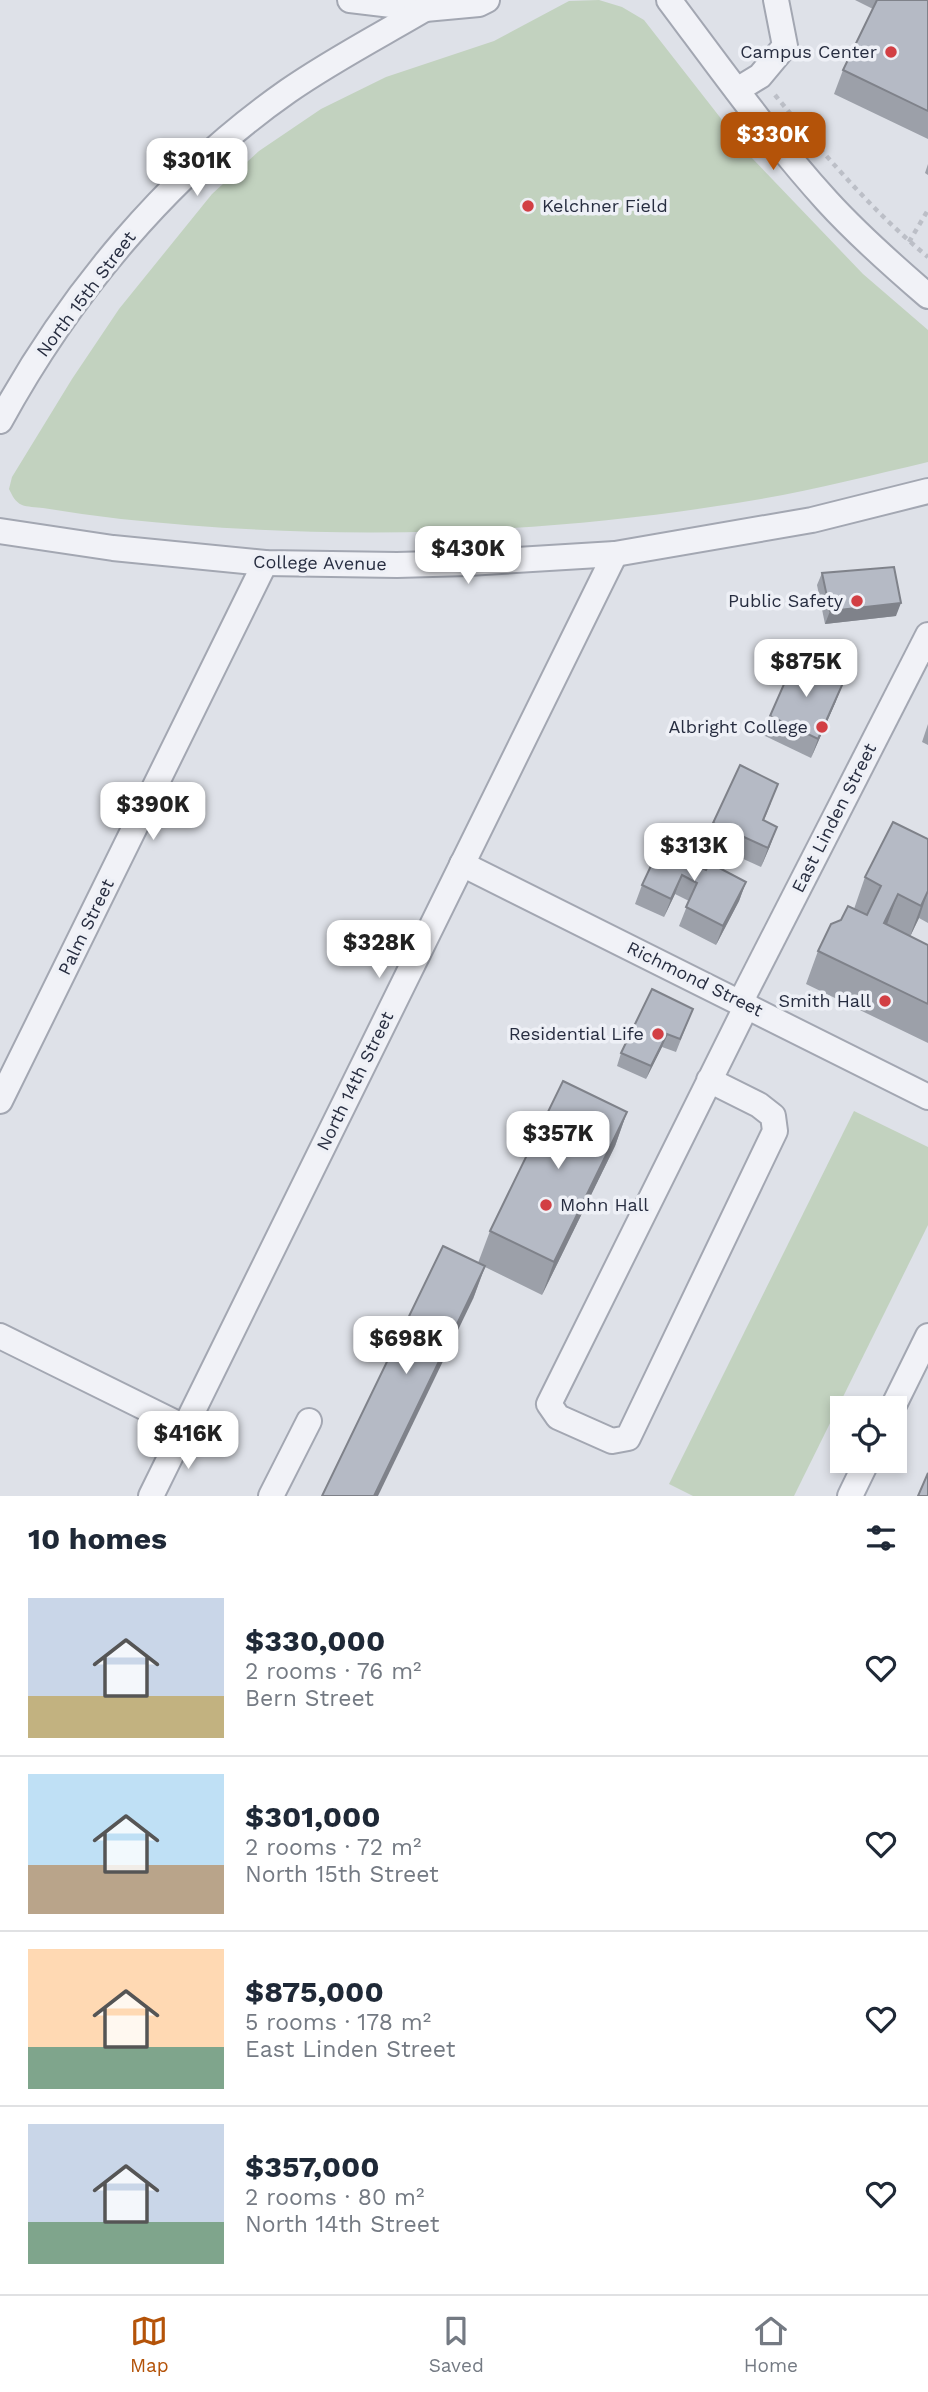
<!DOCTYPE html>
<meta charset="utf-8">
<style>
body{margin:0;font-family:"Work Sans",sans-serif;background:#f2f2f3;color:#1f2937;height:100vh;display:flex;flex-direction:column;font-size:26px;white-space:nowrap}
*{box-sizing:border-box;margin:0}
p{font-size:23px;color:#747a83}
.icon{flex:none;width:38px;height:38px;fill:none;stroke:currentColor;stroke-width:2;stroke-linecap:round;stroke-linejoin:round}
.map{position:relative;height:1496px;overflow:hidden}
.sheet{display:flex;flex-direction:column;background:#fff;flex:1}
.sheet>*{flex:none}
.fabs{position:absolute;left:830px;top:1396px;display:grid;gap:14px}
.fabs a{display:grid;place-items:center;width:77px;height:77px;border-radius:0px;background:#fff;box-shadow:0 4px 10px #0003;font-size:35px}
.price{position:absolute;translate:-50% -60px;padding:0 16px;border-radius:14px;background:#fff;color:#222;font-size:23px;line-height:46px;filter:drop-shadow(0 2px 4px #0008)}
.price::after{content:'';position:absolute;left:50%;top:42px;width:21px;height:16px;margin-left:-10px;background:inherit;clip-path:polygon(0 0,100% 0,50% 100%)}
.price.selected{background:#b45309;color:#fff}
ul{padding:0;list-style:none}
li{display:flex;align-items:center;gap:21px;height:175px;padding:0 28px}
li+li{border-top:2px solid #e0e1e3}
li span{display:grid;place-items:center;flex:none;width:196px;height:140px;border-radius:0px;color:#555}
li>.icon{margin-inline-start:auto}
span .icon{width:84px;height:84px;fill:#fffc;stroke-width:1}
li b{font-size:30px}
h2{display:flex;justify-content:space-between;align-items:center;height:84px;padding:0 28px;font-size:30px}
.menu{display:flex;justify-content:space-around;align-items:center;height:98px;border-top:2px solid #e0e1e3;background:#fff;font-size:19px;color:#747a83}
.menu a{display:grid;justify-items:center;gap:4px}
.menu .selected{color:#b45309}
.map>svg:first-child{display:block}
</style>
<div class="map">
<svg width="928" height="1496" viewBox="0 0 928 1496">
<rect width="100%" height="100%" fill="#dee1e8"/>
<!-- green -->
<g fill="#c2d2bf">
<path d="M 599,0 L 622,7 L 644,20 L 751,157 L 863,274 L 928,330 L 928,462 C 865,477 801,493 737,503 C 533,536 326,541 121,519 C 95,516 69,512 43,508 C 36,507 27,507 22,505 C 15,502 12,495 9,489 L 12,477 L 72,379 L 119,309 L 212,194 L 259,151 L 321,109 L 386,77 L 494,41 L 569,1 Z"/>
<path d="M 854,1111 L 928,1147 L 928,1225 L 794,1496 L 693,1496 L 669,1484 Z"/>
</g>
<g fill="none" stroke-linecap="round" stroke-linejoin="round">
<!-- minor casing -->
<g stroke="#a3a7b2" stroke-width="28">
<g id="minor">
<path d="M 350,0 L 425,9 L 479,4 L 487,0"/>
<path d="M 669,0 C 720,68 770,138 827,201 C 858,235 893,266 928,296"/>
<path d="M 737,90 L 760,76 L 785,46 L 776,0"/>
<path d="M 0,421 C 70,293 168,175 288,91 C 331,61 379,36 425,9"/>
<path d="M 0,531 L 113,548 L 265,563 L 397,565 L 468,563 L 615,554 L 812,520 L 928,491"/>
<path d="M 462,864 L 928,1097"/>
<path d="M 741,1001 L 928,635"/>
<path d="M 709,1080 L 759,1105 L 773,1116 L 775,1131 L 628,1438 L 612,1441 L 558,1417 L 549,1404 L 747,1005"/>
<path d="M 0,1101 L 265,563"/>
<path d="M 0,1336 L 184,1427"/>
<path d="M 892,1409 L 928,1336"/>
<path d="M 151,1496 L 615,554"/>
<path d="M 271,1496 L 309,1421"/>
<path d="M 850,1496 L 867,1461"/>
</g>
</g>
<!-- path -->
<g stroke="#bcbfc7" stroke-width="4.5" stroke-dasharray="5 5" stroke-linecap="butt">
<path d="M 775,95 C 822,152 871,210 928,257"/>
<path d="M 909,242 L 928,210"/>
</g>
<!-- minor -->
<use href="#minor" stroke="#f1f2f7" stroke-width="24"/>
</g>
<!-- wall -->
<g fill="#9ca0a9">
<path d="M 855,0 L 928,0 L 928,139 L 834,94 L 843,70 L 873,9 Z"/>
<path d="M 928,164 L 928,175 L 925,173 Z"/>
<path d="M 822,573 L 896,616 L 825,624 L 817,585 Z"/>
<path d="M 836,701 L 811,758 L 763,735 L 770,716 Z"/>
<path d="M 928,724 L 928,745 L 922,742 Z"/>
<path d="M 771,803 L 764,820 L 770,846 L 761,867 L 706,842 L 713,823 Z"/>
<path d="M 928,839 L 928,923 L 919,918 L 910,936 L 928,945 L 928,1043 L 806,984 L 818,951 L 841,920 L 854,909 L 865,877 Z"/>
<path d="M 686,861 L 706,870 L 746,882 L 739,901 L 716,945 L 679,926 L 689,901 L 675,894 L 664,917 L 635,904 L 642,885 Z"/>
<path d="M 693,1009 L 676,1052 L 662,1047 L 646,1079 L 617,1066 L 621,1053 Z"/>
<path d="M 627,1112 L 615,1146 L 542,1295 L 485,1267 L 473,1299 L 478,1263 L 490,1231 Z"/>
</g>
<!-- shaded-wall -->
<g fill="#7f828a">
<path d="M 901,603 L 896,616 L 825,624 L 830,611 Z"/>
<path d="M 843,683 L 836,701 L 811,758 L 818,739 Z"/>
<path d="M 777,827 L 770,846 L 761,867 L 768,848 Z"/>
<path d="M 682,875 L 675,894 L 664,917 L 671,899 Z"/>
<path d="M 746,882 L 739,901 L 716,945 L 723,926 Z"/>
<path d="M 928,891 L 919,918 L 909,939 L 921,906 Z"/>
<path d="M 898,894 L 886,927 L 884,923 Z"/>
<path d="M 667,1034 L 662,1047 L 646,1079 L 651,1066 Z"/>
<path d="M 627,1112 L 615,1146 L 542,1295 L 554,1262 Z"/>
<path d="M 485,1266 L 473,1299 L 378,1496 L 374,1496 Z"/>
</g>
<!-- building -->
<g fill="#b5bac5" stroke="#7f828a" stroke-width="2">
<path d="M 877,0 L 928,0 L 928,111 L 843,70 Z"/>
<path d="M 894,567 L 901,603 L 830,611 L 822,573 Z"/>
<path d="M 795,659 L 843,683 L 818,739 L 770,716 Z"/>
<path d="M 740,765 L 778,784 L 763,820 L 777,827 L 768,848 L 713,823 Z"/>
<path d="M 893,822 L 928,839 L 928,891 L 921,906 L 898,894 L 884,923 L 928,945 L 928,1004 L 818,951 L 831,924 L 841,920 L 848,906 L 867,915 L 881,886 L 865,877 Z"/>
<path d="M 664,838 L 689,851 L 686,861 L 706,870 L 710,863 L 746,882 L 723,926 L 686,907 L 697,883 L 682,875 L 671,899 L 642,885 Z"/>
<path d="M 652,989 L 693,1009 L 680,1039 L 667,1034 L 651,1066 L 621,1053 Z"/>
<path d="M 563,1081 L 627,1112 L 554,1262 L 490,1231 Z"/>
<path d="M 443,1246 L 485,1266 L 374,1496 L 322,1496 Z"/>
<path d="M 928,1473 L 928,1496 L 918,1496 Z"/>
</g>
<!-- markers -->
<g fill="#d23f44" stroke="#eef0f6" stroke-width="2.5">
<circle cx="891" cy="52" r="7"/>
<circle cx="528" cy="206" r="7"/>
<circle cx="857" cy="601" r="7"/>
<circle cx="822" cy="727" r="7"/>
<circle cx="885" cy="1001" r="7"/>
<circle cx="658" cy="1034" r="7"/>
<circle cx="546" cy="1205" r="7"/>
</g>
<g text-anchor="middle" stroke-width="7" stroke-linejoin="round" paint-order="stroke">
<!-- poi labels -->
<g font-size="18" fill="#272d40" stroke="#eef0f6" text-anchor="end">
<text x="877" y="58">Campus Center</text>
<text x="542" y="212" text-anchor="start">Kelchner Field</text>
<text x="843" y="607">Public Safety</text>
<text x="808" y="733">Albright College</text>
<text x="871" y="1007">Smith Hall</text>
<text x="644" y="1040">Residential Life</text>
<text x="560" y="1211" text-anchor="start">Mohn Hall</text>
</g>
<!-- street labels -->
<g font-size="18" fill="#272d40" stroke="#eef0f6">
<text transform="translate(86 294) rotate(-53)" y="6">North 15th Street</text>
<text transform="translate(320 563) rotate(1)" y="6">College Avenue</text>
<text transform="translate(834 818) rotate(-63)" y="6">East Linden Street</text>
<text transform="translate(86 927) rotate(-64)" y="6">Palm Street</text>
<text transform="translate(695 979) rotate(26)" y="6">Richmond Street</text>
<text transform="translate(355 1081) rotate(-64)" y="6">North 14th Street</text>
</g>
</g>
</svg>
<div class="fabs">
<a><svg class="icon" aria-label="locate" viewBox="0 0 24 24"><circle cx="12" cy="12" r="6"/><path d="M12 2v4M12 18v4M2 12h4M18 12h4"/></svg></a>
</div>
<b class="price selected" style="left:773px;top:172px">$330K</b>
<b class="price" style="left:197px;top:198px">$301K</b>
<b class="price" style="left:468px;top:586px">$430K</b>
<b class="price" style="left:806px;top:699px">$875K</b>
<b class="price" style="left:153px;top:842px">$390K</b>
<b class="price" style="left:694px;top:883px">$313K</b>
<b class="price" style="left:379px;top:980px">$328K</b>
<b class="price" style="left:558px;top:1171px">$357K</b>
<b class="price" style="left:406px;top:1376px">$698K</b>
<b class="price" style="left:188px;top:1471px">$416K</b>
</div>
<section class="sheet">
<h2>10 homes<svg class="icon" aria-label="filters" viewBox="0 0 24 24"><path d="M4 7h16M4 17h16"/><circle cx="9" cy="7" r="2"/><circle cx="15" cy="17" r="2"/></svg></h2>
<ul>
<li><span style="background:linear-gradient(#c9d6e8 70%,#c2b280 0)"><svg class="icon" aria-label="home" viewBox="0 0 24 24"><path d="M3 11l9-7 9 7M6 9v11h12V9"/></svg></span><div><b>$330,000</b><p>2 rooms · 76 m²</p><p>Bern Street</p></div><svg class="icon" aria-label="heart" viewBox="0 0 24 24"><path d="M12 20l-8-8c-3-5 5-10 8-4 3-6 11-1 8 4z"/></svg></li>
<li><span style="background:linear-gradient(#bfe0f5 65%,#b9a48a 0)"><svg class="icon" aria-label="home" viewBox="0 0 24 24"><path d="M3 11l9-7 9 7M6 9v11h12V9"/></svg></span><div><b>$301,000</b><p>2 rooms · 72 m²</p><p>North 15th Street</p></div><svg class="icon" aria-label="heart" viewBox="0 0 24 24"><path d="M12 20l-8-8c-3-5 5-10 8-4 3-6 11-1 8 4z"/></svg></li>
<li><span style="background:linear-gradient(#ffd9b3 70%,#7fa58c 0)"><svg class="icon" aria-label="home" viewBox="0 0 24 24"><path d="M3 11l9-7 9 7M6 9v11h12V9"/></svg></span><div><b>$875,000</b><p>5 rooms · 178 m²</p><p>East Linden Street</p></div><svg class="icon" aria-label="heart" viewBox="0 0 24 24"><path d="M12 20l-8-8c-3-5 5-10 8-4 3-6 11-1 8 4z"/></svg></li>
<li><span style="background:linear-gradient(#c9d6e8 70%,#7fa58c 0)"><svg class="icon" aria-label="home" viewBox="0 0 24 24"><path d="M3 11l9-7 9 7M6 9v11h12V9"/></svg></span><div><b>$357,000</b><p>2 rooms · 80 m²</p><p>North 14th Street</p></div><svg class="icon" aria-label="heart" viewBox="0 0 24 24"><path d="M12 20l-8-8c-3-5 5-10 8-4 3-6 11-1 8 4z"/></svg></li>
</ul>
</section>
<nav class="menu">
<a class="selected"><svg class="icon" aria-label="map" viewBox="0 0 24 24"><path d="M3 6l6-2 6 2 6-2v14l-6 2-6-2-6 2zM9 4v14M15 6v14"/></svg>Map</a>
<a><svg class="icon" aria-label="saved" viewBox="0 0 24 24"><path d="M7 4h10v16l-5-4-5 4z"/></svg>Saved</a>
<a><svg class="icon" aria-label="home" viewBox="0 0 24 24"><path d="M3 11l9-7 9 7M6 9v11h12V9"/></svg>Home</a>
</nav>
